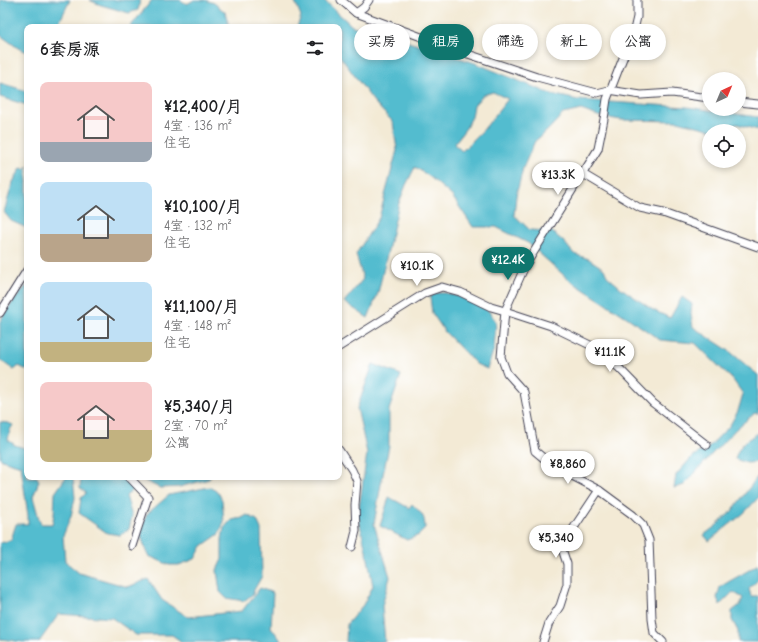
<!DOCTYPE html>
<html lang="zh">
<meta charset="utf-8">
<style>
body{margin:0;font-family:"Comic Neue","LXGW WenKai TC",sans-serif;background:#f2f2f2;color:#202124;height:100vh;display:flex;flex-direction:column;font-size:15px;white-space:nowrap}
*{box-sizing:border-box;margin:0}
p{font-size:13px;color:#757577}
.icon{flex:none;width:22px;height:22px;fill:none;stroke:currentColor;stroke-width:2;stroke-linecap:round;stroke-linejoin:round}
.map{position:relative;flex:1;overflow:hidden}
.sheet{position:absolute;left:24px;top:24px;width:318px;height:456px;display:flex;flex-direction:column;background:#fff;border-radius:8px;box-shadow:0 2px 6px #0003}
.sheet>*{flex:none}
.hud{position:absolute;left:354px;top:24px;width:344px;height:36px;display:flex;gap:8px}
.needle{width:26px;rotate:44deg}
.buttons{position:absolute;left:702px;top:72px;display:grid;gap:8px}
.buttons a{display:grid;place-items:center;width:44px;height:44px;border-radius:50%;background:#fff;box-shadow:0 2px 6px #0003;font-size:20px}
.price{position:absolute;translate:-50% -34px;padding:0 9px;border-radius:14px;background:#fff;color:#222;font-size:13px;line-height:26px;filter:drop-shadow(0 1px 2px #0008)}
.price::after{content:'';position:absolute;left:50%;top:24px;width:12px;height:9px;margin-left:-6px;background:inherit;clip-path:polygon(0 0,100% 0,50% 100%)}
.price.active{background:#0f766e;color:#fff}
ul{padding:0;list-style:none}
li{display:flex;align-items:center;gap:12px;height:100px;padding:0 16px}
li span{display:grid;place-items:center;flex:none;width:112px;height:80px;border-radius:8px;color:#555}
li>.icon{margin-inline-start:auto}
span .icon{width:48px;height:48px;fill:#fffc;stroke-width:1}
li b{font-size:17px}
h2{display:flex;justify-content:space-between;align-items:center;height:48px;padding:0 16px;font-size:17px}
.pill{padding:0 14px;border-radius:18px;background:#fff;box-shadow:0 2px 6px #0003;font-size:14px;line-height:36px}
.pill.active{background:#0f766e;color:#fff}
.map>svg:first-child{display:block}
</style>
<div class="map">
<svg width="758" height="642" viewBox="0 0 758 642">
<rect width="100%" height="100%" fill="#fff"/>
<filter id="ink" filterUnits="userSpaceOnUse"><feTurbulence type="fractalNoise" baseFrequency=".025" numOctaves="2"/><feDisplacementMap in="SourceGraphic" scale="8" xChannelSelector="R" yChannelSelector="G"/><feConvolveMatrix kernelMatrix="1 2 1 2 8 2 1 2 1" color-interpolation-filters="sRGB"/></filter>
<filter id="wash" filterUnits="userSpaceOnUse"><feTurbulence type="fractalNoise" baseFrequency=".012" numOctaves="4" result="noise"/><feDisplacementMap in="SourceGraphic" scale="16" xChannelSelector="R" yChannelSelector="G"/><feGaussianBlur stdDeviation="0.9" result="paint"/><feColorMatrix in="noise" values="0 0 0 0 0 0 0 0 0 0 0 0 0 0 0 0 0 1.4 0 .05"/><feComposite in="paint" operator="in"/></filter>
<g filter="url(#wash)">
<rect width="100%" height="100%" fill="#f3ead5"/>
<!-- water -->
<g fill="#52bccf" stroke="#3a6f85" fill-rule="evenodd">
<path d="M 0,0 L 70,0 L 57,27 L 27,27 L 27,52 L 18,48 L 0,35 Z"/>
<path d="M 89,0 L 140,0 L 138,10 L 129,13 L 101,5 Z"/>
<path d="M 152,0 L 180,0 L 187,4 L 194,0 L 205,0 L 214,3 L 225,12 L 229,26 L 228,27 L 130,27 Z"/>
<path d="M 294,0 L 324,0 L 352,26 L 402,40 L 475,63 L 551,94 L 578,100 L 687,107 L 758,117 L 758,130 L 737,124 L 712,130 L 678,121 L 621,120 L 598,116 L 581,110 L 563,114 L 547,131 L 535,141 L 523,168 L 516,196 L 514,215 L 530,230 L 551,231 L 564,242 L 574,254 L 589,259 L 604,269 L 607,276 L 621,288 L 653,310 L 670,318 L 682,297 L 692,304 L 691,314 L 693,327 L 728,350 L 758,375 L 758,414 L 755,413 L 736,429 L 712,454 L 684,485 L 674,488 L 676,475 L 692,457 L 709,447 L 730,425 L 738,411 L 743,394 L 733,380 L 695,343 L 660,340 L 628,318 L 569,280 L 528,243 L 496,227 L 473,227 L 452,196 L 430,177 L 415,167 L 406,185 L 399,203 L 378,293 L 368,318 L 344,302 L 363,279 L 356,254 L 379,218 L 397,150 L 393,122 L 374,102 L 339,55 L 339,27 L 297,27 L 301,16 L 297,6 ZM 493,92 L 508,99 L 484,129 L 462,151 L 454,144 L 466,128 L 472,117 L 474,105 L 483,95 Z"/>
<path d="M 0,83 L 27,91 L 27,105 L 0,97 Z"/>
<path d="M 27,166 L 27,228 L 11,221 L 4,212 L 13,182 L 21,168 L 25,169 Z"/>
<path d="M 27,285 L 27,370 L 19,366 L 14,370 L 0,360 L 0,322 L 4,314 L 15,299 Z"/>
<path d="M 436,293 L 446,293 L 460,297 L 488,310 L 496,322 L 494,349 L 487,369 L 476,364 L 445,332 L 432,313 L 430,297 Z"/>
<path d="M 373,364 L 401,375 L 389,410 L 389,446 L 381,484 L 374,524 L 390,577 L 382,606 L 385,642 L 346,642 L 347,624 L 363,605 L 373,586 L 368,559 L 358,516 L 367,453 L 357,408 Z"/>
<path d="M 0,422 L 8,423 L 13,425 L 10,430 L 8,440 L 15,445 L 27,449 L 27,477 L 37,477 L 39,481 L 33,497 L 39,519 L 41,524 L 52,524 L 54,515 L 55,493 L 66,477 L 73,477 L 75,498 L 71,516 L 63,536 L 65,561 L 79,573 L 128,587 L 148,579 L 162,600 L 188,617 L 242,611 L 260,588 L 273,593 L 271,627 L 282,642 L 182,642 L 172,635 L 136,635 L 112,618 L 59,614 L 39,642 L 23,642 L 0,639 L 0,543 L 11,540 L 16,524 L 28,524 L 28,516 L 21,466 L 2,460 L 0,457 Z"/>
<path d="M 758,433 L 758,462 L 747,463 L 735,459 C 739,445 746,440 758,433 Z"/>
<path d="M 758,476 L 758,498 L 744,513 L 709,541 L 704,535 L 717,525 L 732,511 Z"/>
<path d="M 81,477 L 128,477 L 135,488 L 126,496 L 132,516 L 129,529 L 120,535 L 107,533 L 79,513 L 81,498 L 86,493 L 80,488 Z"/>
<path d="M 142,477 L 211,477 L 209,479 L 179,487 L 160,488 L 145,481 Z"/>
<path d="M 209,487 L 218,492 L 222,500 L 224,522 L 219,534 L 202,546 L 195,559 L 179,565 L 169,565 L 149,556 L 144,545 L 140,531 L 147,514 L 169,495 Z"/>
<path d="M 389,497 L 409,508 L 412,504 C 422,514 425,515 425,529 L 419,535 L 407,540 L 380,526 Z"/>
<path d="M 247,515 L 257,520 L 261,529 L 262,576 L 254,590 L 253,594 L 244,601 L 226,598 L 220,592 L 217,570 L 222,559 L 222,539 L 224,528 L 231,520 L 242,518 Z"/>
<path d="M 758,564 L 758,580 L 749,589 L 751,596 L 758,596 L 758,642 L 738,642 L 738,631 L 732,620 L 732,611 L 740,605 L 743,598 L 733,592 L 720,605 L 717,598 L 720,587 C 732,579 746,573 758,564 Z"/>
</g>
</g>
<g filter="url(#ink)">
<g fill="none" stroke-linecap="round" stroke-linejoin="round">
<!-- minor casing -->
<g stroke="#414052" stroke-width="9">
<g id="minor">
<path d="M 341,0 L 356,13 L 465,53 L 537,77 L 597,93 L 609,90 L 641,95 L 672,93 L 709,98"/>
<path d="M 356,13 L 364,7 L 369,0"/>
<path d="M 739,102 L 758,104"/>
<path d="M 583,174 L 640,208 L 663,213 L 758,247"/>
<path d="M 0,313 L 27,270"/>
<path d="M 339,347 L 425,293 L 442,287 L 460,292 L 491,307 L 505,311 L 525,266 L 598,149 L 604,119 L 607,99 L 634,30 L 637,17 L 637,0"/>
<path d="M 339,450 L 352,470 L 357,481 L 355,505 L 356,531 L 352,547"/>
<path d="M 129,477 L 148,497 L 132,546"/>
<path d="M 543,642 L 549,623 L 560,606 L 567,584 L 567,564 L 562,549 L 567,538 L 599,490"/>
<path d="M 663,642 L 654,633 L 652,619 L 649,540 L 643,525 L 633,515 L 599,490 L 553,466 L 535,451 L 524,392 L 507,373 L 501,357 L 505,311 L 551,326 L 590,345 L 619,368 L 653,403 L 707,445"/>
</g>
</g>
<!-- minor -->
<use href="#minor" stroke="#fff" stroke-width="7"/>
</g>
</g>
</svg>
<div class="buttons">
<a><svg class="needle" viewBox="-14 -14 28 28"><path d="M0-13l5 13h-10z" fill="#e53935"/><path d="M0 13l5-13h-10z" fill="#757577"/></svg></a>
<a><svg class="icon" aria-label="locate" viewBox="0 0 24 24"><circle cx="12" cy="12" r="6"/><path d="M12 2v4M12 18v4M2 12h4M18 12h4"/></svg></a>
</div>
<b class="price" style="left:558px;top:196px">¥13.3K</b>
<b class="price active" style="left:508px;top:281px">¥12.4K</b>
<b class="price" style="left:417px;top:287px">¥10.1K</b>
<b class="price" style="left:610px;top:373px">¥11.1K</b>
<b class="price" style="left:568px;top:485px">¥8,860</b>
<b class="price" style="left:556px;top:559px">¥5,340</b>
<div class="hud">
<a class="pill">买房</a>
<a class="pill active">租房</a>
<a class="pill">筛选</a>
<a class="pill">新上</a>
<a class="pill">公寓</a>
</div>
<section class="sheet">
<h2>6套房源<svg class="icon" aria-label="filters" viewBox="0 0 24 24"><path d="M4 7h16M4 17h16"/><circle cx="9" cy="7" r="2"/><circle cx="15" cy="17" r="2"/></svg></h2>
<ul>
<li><span style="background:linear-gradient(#f6c9c9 75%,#9aa5b1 0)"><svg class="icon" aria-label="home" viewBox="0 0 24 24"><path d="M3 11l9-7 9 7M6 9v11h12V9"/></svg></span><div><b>¥12,400/月</b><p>4室 · 136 m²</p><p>住宅</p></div></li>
<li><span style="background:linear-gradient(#bfe0f5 65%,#b9a48a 0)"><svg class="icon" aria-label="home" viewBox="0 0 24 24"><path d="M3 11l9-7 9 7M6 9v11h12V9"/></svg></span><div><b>¥10,100/月</b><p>4室 · 132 m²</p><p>住宅</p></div></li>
<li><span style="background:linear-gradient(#bfe0f5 75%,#c2b280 0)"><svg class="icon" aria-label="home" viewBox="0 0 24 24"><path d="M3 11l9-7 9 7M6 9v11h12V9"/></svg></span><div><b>¥11,100/月</b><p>4室 · 148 m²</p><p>住宅</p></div></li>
<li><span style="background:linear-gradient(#f6c9c9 60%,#c2b280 0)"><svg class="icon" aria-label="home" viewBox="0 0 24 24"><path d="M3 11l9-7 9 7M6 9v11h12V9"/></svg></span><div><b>¥5,340/月</b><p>2室 · 70 m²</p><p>公寓</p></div></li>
</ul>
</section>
</div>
